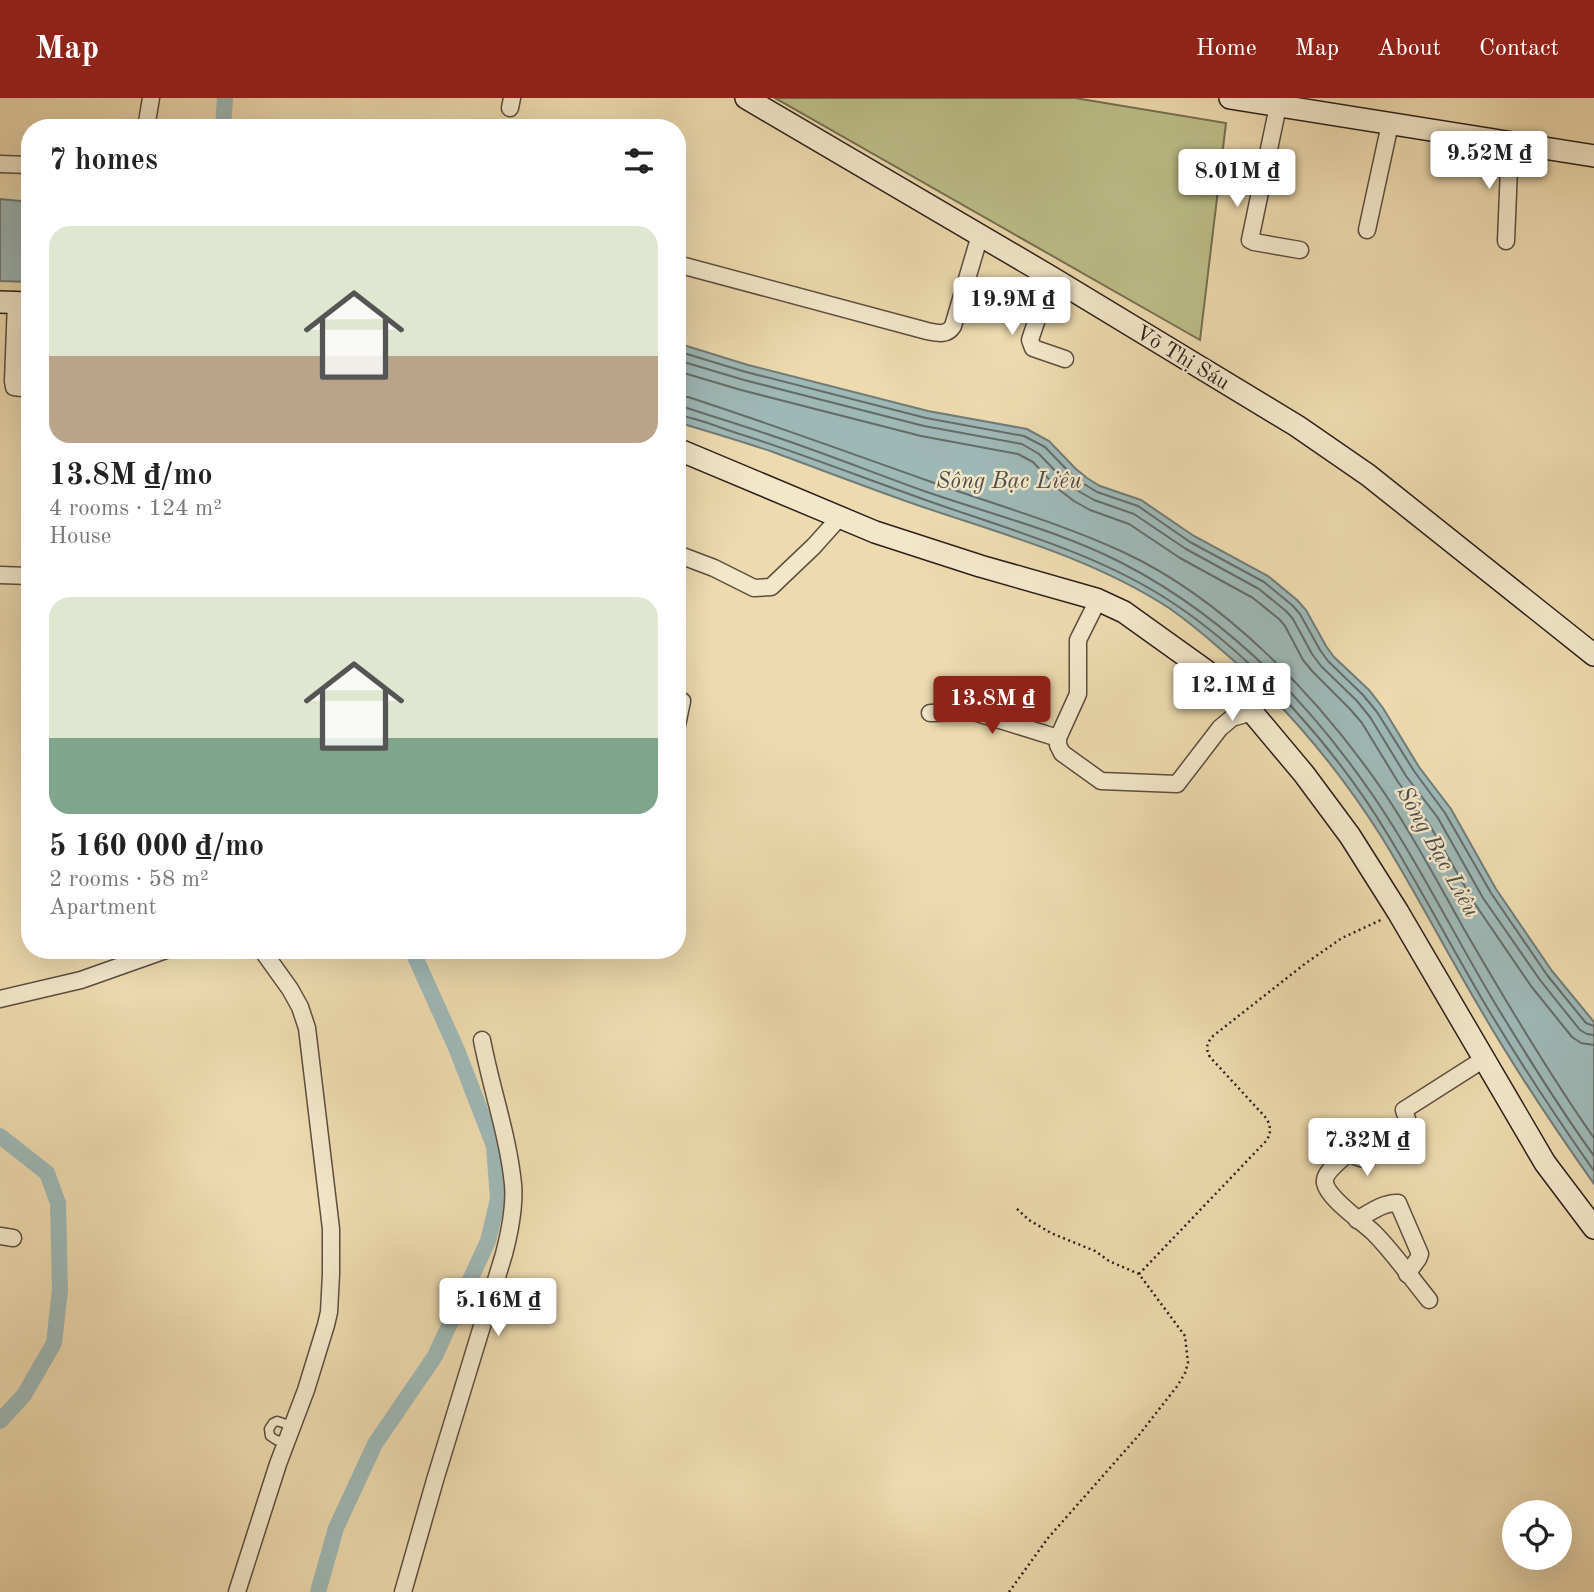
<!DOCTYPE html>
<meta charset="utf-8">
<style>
body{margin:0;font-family:"Old Standard TT",serif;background:#f6f6f6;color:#222;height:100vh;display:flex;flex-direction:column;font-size:26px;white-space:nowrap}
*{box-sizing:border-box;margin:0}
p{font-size:23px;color:#767676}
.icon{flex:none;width:38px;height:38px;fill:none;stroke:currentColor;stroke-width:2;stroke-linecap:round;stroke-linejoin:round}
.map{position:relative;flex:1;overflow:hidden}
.details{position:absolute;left:21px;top:21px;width:665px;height:840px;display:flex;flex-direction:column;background:#fff;border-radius:28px;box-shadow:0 7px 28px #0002}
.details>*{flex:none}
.tools{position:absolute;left:1502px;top:1402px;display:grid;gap:14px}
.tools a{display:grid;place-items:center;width:70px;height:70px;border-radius:50%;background:#fff;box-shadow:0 7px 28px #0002;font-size:35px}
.price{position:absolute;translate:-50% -60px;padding:0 16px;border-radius:7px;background:#fff;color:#222;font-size:23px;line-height:46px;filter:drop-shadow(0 2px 4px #0008)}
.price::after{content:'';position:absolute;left:50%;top:42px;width:21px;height:16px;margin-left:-10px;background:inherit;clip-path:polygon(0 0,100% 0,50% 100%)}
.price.active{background:#8f2418;color:#fff}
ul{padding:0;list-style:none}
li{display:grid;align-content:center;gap:14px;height:371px;padding:0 28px}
li span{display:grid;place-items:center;height:217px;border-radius:21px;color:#555}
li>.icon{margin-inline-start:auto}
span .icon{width:126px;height:126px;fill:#fffc;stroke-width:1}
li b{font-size:30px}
h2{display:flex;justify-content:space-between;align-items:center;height:84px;padding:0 28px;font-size:30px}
header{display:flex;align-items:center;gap:42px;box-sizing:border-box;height:98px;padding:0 35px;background:#8f2418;color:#fff}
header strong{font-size:33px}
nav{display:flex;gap:38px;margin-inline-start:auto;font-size:24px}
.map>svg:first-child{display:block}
</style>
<header>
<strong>Map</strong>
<nav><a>Home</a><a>Map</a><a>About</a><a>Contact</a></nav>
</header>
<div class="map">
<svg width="1594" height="1494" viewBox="0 0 1594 1494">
<rect width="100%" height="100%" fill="#eddaae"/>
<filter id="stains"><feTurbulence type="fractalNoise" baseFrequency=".00286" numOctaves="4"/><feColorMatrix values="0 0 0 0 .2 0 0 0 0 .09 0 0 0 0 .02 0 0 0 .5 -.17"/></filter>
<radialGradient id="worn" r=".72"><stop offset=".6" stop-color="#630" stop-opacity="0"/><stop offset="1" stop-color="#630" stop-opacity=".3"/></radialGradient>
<!-- green -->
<path fill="#bcbe88" stroke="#746f52" stroke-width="2" d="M 775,0 L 1075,0 L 1226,25 L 1200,242 Z"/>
<!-- water -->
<g fill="#9eb8b6" stroke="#707b78" stroke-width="2">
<path d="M 0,101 L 30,104 L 30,184 L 0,183 Z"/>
<path d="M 677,245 L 748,267 L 928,313 L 1027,331 L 1049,343 L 1076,371 L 1087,380 L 1100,388 L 1141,402 L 1194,438 L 1268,478 L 1297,502 L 1306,512 L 1326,548 L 1334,559 L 1369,592 L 1383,610 L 1419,669 L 1451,711 L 1496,791 L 1552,873 L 1594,924 L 1594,1086 C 1553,1028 1513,968 1478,907 C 1445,851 1415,793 1381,738 C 1336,667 1282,603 1218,549 C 1202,535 1186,522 1169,510 C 1092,460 1005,437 920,408 C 871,391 822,372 773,354 C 741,343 709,334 677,324 Z"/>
</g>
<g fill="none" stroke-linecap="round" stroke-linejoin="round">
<!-- shore -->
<g stroke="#656c68" stroke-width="2">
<path d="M 677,253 L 746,274 L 926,320 L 1024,338 L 1045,349 L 1071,376 L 1084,386 L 1097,394 L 1138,408 L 1190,444 L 1264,484 L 1292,507 L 1300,516 L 1320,552 L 1328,563 L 1363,597 L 1377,614 L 1414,673 L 1445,715 L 1491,795 L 1547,877 L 1586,925 L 1594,928"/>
<path d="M 677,262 L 744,282 L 924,328 L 1022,346 L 1039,356 L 1064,382 L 1080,394 L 1094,402 L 1134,416 L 1186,451 L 1259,491 L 1286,513 L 1293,521 L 1312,556 L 1321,568 L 1357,603 L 1370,619 L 1406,678 L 1438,720 L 1483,800 L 1540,882 L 1580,932 L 1587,936 L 1594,937"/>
<path d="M 677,273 L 741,292 L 921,338 L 1018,356 L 1033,364 L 1057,390 L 1074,403 L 1090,412 L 1129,426 L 1180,460 L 1253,500 L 1279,521 L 1285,528 L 1303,562 L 1313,574 L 1349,610 L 1362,625 L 1398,684 L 1429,726 L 1475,806 L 1531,888 L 1572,939 L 1581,945 L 1594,947"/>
<path d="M 677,298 L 688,299 C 768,325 847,354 926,382 C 992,406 1058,424 1123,454 C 1225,501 1320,601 1383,693 C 1413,737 1438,785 1464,831 C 1505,902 1547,973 1594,1040"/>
<path d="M 677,309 L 684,309 C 714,319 744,328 773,338 C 824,355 874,375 924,393 C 990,416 1060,433 1122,465 C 1225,518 1309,604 1374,699 C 1418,764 1453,835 1493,902 C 1525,955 1558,1008 1594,1058"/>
<path d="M 677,317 C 699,320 722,331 743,337 C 802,356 861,379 920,400 C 1006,431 1096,454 1173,505 C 1256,560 1337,652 1388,737 C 1422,793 1452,850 1485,906 C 1519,963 1556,1019 1594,1073"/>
</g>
<!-- canal -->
<g stroke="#9eb8b6" stroke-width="16">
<path d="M 223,30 L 225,0"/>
<path d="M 0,1038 L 47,1075 L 58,1105 L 60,1192 L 54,1245 L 24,1297 L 0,1323"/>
<path d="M 318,1494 L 336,1430 L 375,1346 L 435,1258 L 488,1143 L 498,1101 L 494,1048 L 457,952 L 412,852"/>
</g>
<!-- lane casing -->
<g stroke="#5c4e40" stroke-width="11">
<path id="lane" d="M 286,1344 L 276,1342 L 270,1338 L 269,1331 L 273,1325 L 277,1323 L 292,1328"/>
</g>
<!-- street casing -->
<g stroke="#5c4e40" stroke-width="19">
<g id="street">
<path d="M 1278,8 L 1250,142 L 1254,144 L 1300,152"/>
<path d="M 510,10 L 512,0"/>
<path d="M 146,30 L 151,0"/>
<path d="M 0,66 L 30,67"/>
<path d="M 1367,132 L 1390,26"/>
<path d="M 1506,143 L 1510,45"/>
<path d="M 677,166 L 927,233 C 937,235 947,238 953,228 L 980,137"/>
<path d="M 1051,179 L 1030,242 L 1033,250 L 1065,261"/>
<path d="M 16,204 L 13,283 L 14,289 L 30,291"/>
<path d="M 677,456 L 714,470 L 754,490 L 771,489 L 814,448 L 840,419"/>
<path d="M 0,477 L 30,478"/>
<path d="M 1098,502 L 1078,542 L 1078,596 L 1058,640 L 1058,647 L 1062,655 L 1101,683 L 1177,686 L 1220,630 L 1232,620 L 1252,614"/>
<path d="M 677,600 L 682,603 L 677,627"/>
<path d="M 930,615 L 974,614 L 1058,640"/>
<path d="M 0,901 L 81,882 L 166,852"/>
<path d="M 1357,1122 C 1369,1115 1384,1104 1398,1105 L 1420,1156 L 1418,1161 L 1407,1176"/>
<path d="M 0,1138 L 13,1140"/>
<path d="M 1429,1202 C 1411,1180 1394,1155 1374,1135 C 1363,1124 1328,1101 1325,1085 C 1323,1075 1340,1063 1347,1056 C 1354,1056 1360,1062 1368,1061 L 1409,1027 L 1404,1012 L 1484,961"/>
<path d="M 237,1494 L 278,1366 L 306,1292 L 326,1227 L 329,1214 L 331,1176 L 331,1131 L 307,930 L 300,909 L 290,891 L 262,852"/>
<path d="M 403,1494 L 435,1382 L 504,1156 C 510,1133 515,1109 513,1086 C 508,1037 491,990 482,942"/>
</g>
</g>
<!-- secondary casing -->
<g stroke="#2c201b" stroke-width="24">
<g id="secondary">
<path d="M 746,0 L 1051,179 L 1297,328 L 1368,377 L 1594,557"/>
<path d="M 1230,0 L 1594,58"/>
<path d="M 0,204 L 30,205"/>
<path d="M 677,351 L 875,434 L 980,468 L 1096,501 L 1124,514 L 1205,572 L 1252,614 L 1304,676 L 1350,738 L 1398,814 L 1545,1065 L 1594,1130"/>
</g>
</g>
<!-- path -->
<g stroke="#2c201b" stroke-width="2.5" stroke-dasharray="2 3.5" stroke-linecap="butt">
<path d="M 1139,1176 L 1267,1042 C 1271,1034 1271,1030 1267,1021 L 1210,959 C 1205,950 1207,945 1213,938 L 1306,865 L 1342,840 L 1383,821"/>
<path d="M 1009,1494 L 1048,1440 L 1139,1337 L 1178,1287 L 1185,1275 L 1188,1265 L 1185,1238 L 1139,1176 L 1109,1163 L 1095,1153 L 1051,1135 L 1029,1122 L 1016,1110"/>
</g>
<!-- lane -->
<use href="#lane" stroke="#f3e7ca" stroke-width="8"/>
<!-- street -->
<use href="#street" stroke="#f3e7ca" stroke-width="16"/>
<!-- secondary -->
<use href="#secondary" stroke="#f3e7ca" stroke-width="21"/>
</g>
<g text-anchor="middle" stroke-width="5" stroke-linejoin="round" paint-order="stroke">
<!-- street labels -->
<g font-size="21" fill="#2c201b" stroke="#f3e7ca">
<text transform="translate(1183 259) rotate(31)" y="7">Võ Thị Sáu</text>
</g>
<!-- water labels -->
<g font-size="23" font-style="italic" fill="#4e4e4a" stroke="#f3e7ca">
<text x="1009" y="390">Sông Bạc Liêu</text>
<text transform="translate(1439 753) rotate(61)" y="8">Sông Bạc Liêu</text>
</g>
</g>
<rect width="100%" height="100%" filter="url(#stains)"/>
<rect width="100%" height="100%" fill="url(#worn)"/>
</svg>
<div class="tools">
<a><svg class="icon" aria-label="locate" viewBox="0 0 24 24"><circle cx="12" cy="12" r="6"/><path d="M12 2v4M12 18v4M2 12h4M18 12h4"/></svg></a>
</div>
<b class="price" style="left:1489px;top:93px">9.52M ₫</b>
<b class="price" style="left:1237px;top:111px">8.01M ₫</b>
<b class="price" style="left:1012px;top:239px">19.9M ₫</b>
<b class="price" style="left:1232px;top:625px">12.1M ₫</b>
<b class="price active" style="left:992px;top:638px">13.8M ₫</b>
<b class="price" style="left:1367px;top:1080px">7.32M ₫</b>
<b class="price" style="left:498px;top:1240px">5.16M ₫</b>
<section class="details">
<h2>7 homes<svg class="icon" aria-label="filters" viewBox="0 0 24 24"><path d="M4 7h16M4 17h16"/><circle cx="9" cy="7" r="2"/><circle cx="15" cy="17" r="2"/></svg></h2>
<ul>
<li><span style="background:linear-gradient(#dfe7d0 60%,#b9a48a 0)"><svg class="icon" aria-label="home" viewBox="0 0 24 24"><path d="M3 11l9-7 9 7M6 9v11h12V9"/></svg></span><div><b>13.8M ₫/mo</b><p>4 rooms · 124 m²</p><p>House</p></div></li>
<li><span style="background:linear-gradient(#dfe7d0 65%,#7fa58c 0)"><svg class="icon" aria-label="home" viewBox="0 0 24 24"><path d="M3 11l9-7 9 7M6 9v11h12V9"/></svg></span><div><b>5 160 000 ₫/mo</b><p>2 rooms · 58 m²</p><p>Apartment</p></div></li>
</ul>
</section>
</div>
